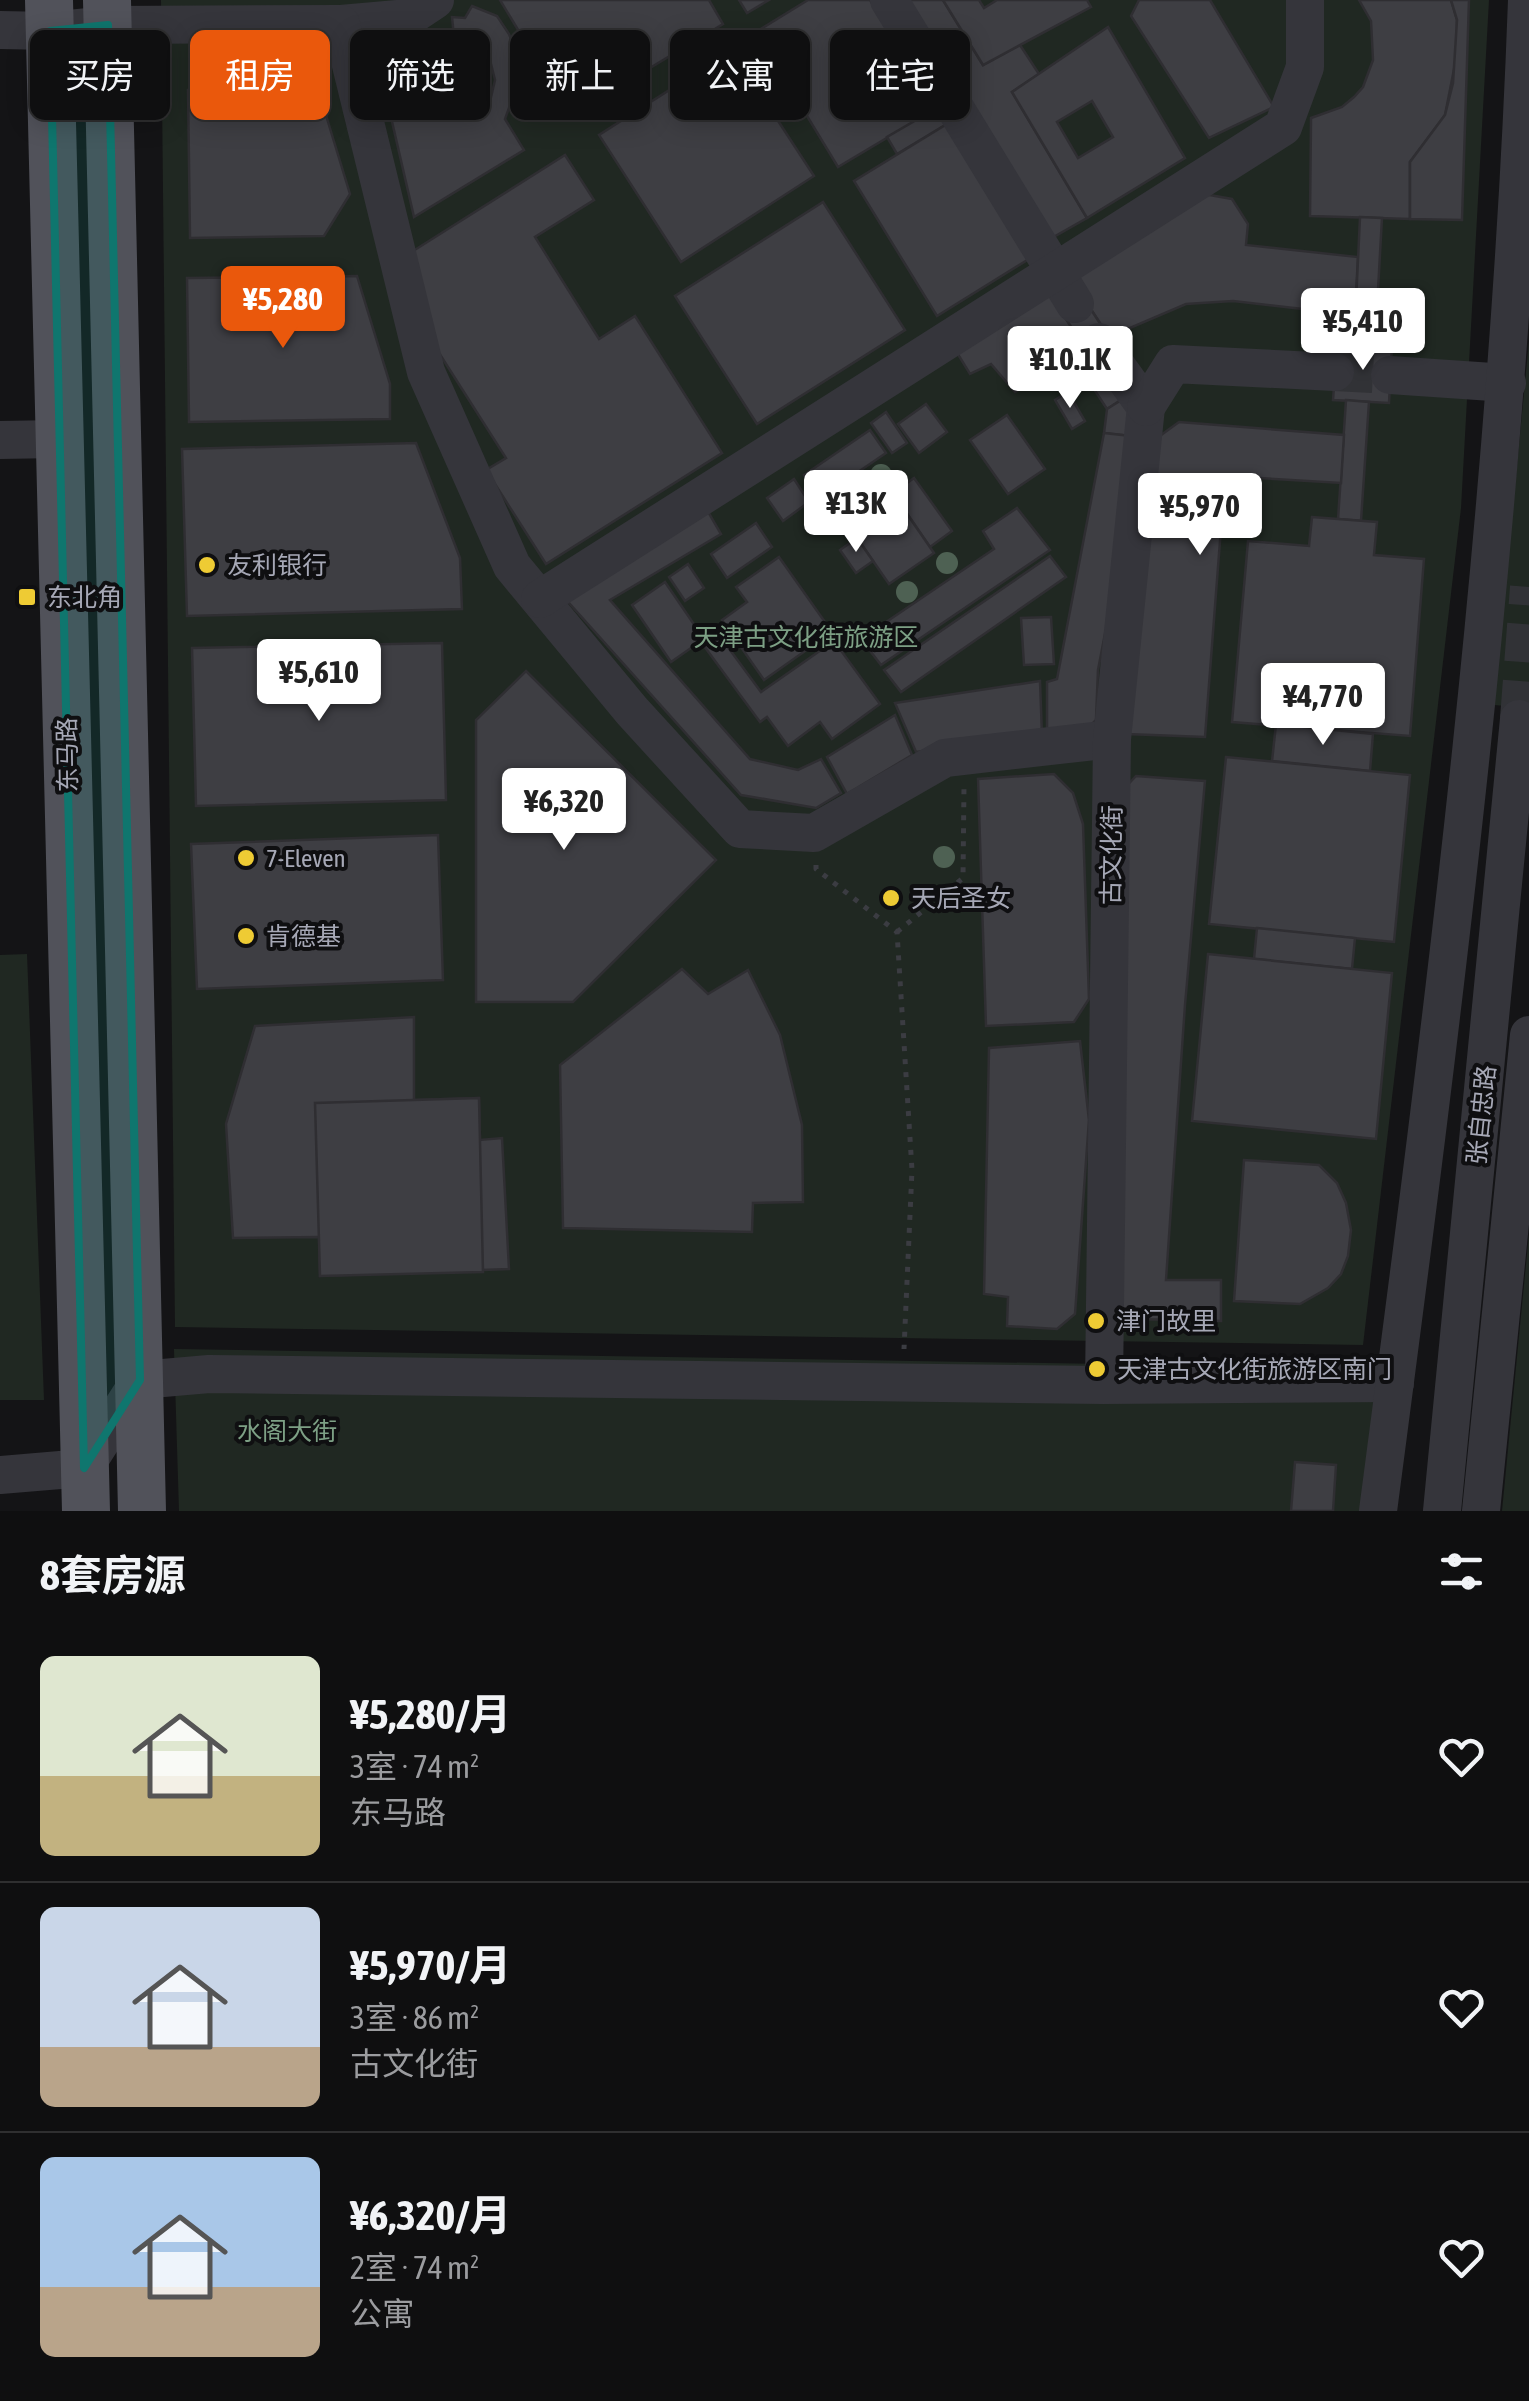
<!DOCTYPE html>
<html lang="zh">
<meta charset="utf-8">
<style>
body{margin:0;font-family:"Asap Condensed","Noto Sans SC",sans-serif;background:#1d1d1e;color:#f1f3f6;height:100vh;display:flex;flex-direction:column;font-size:38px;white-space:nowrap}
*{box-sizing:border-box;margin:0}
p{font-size:32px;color:#9b9c9f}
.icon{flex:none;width:55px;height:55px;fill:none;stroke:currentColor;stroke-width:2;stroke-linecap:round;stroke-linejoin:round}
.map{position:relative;height:1511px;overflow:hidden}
.sheet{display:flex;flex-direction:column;background:#0f0f10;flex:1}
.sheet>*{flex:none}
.top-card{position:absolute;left:30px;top:30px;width:1000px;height:90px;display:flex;gap:20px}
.price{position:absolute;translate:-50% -85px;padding:0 22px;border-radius:10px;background:#fff;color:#222;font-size:32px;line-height:65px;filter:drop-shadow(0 2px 5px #0008)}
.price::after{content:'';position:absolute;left:50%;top:60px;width:30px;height:22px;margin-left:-15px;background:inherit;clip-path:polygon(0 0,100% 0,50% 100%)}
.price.selected{background:#ea580c;color:#fff}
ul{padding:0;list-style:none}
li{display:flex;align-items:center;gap:30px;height:250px;padding:0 40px}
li+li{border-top:2px solid #2f2f30}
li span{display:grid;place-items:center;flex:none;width:280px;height:200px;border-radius:15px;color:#555}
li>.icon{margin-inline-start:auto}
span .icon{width:120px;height:120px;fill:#fffc;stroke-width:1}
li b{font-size:42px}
h2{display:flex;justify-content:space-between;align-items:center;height:120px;padding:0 40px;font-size:42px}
.chip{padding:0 35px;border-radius:15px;background:#0f0f10;box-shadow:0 5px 25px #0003,0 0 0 2px #2f2f30;font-size:35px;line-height:90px}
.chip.selected{background:#ea580c;color:#fff}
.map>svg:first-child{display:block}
</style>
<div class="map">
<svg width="1529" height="1511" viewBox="0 0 1529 1511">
<rect width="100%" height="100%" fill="#141416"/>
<!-- green -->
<g fill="#202822">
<path d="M 161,0 L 1489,0 L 1461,508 L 1363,1345 L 175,1327 Z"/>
<path d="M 1529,341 L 1529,708 L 1494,705 Z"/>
<path d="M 27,954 L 44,1400 L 0,1400 L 0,955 Z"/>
<path d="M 1529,1234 L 1529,1511 L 1502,1511 Z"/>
<path d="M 174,1349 L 1412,1369 L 1395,1511 L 179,1511 Z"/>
</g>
<!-- building -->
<g fill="#3e3e43" stroke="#2f2e32" stroke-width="2.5" fill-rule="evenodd">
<path d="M 500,0 L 709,0 L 723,24 L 570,116 Z"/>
<path d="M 739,0 L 769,0 L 747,13 Z"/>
<path d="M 808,0 L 870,0 L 937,108 L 838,167 L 756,32 Z"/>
<path d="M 908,0 L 943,0 L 983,65 L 1020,45 L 1039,74 L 1012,92 L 1087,218 L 1050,239 Z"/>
<path d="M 943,0 L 979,0 L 984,8 L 997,0 L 1087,0 L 1091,7 L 983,65 Z"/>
<path d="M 1139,0 L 1210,0 L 1274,107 L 1209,138 L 1131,16 Z"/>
<path d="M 1359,0 L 1451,0 L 1457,20 L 1457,54 L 1445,115 L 1410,162 L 1410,219 L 1310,216 L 1311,118 L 1342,107 L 1354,97 L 1363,87 L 1373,60 L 1371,21 Z"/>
<path d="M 1451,0 L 1469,0 L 1462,220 L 1410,219 L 1410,162 L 1445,115 L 1453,83 L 1457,20 Z"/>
<path d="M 472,6 L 497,16 L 509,34 L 519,59 L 518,83 L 505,119 L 524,150 L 414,217 L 381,74 L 411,58 L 430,82 L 446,71 L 467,95 L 474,112 L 491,97 L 495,80 L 491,64 L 481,52 L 454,37 L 452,17 L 465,18 Z"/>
<path d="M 1108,27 L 1185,158 L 1087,218 L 1012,92 ZM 1092,101 L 1113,137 L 1078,158 L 1057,122 Z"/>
<path d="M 732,50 L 814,176 L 681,262 L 599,135 Z"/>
<path d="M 318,89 L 350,194 L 324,236 L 190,238 L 188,90 Z"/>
<path d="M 937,108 L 947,124 L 897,154 L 887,137 Z"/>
<path d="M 947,124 L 1029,259 L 937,316 L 854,181 Z"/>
<path d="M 565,155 L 594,200 L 535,237 L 599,339 L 635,316 L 722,453 L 546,564 L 486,470 L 506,458 L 425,331 L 413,251 Z"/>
<path d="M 1204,194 L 1232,199 L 1248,224 L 1246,245 L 1358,257 L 1355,315 L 1233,301 L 1186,304 L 1109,337 L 1068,274 Z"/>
<path d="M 823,202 L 905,330 L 757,424 L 675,296 Z"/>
<path d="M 1360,217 L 1382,218 L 1375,345 L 1354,344 Z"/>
<path d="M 357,276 L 390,384 L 390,419 L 189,422 L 187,278 Z"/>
<path d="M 1045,286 L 1086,350 L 1015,392 L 991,364 L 970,374 L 951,343 Z"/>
<path d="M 1084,299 L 1109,337 L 1086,350 L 1061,311 Z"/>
<path d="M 1337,342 L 1392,346 L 1389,403 L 1333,400 Z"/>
<path d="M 1107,365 L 1127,396 L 1107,409 L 1086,377 Z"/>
<path d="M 1068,392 L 1085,421 L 1072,429 L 1055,400 Z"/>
<path d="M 1123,399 L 1129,411 L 1131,436 L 1104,433 L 1107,409 Z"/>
<path d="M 1346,400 L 1369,402 L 1361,521 L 1338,519 Z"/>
<path d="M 926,404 L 947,432 L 919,453 L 898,424 Z"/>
<path d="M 886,412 L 907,443 L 892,453 L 871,423 Z"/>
<path d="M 1007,415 L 1045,469 L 1008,494 L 970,440 Z"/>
<path d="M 1179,422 L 1344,435 L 1341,483 L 1225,476 L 1205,737 L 1126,734 L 1157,438 Z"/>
<path d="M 870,430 L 886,453 L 820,498 L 804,475 Z"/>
<path d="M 1104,433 L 1131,436 L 1130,505 L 1098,670 L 1096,720 L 1078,738 L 1047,738 L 1047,682 L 1057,679 Z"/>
<path d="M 416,443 L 460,558 L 462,609 L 187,616 L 182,449 Z"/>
<path d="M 914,478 L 952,531 L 930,547 L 893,493 Z"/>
<path d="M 794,479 L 809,502 L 783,521 L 767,498 Z"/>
<path d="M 889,488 L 934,553 L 889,584 L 844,519 Z"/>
<path d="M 703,503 L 721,534 L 610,600 L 750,759 L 798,770 L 821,759 L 841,793 L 816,808 L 741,795 L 561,594 Z"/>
<path d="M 1017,508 L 1050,550 L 881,665 L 861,639 L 994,549 L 983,531 Z"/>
<path d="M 1312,517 L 1377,522 L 1374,555 L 1424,559 L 1410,736 L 1232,722 L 1248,541 L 1309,546 Z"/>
<path d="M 756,523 L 772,547 L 727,578 L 711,554 Z"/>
<path d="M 857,538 L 873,561 L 856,573 L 840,550 Z"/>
<path d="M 1050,556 L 1066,577 L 901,692 L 884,670 Z"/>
<path d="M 779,557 L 832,632 L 764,680 L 722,620 L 747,602 L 736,587 Z"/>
<path d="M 688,564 L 704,588 L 685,601 L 669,577 Z"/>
<path d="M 665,582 L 704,639 L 671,662 L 632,605 Z"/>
<path d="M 1051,617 L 1054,664 L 1024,665 L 1021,618 Z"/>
<path d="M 719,635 L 761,692 L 834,641 L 880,704 L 832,739 L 820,722 L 788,746 L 767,717 L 760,722 L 704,646 Z"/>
<path d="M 442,643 L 446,800 L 196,806 L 192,648 Z"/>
<path d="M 526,671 L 716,860 L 573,1002 L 476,1002 L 476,720 Z"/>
<path d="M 1040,681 L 1042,735 L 916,752 L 895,703 Z"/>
<path d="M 895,715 L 912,755 L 847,794 L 827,757 Z"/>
<path d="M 1276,724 L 1373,734 L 1370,771 L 1272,761 Z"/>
<path d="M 1226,757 L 1410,775 L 1394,942 L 1209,924 Z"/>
<path d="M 1054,774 L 1073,793 L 1083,824 L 1089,999 L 1074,1022 L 986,1026 L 978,779 Z"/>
<path d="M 1136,776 L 1205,781 L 1185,1005 L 1166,1280 L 1221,1280 L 1221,1321 L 1134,1319 L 1115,1300 L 1120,793 Z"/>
<path d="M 438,835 L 443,980 L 197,989 L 191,844 Z"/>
<path d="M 1257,928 L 1355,938 L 1352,969 L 1254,959 Z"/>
<path d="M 1208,954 L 1392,973 L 1376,1139 L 1192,1121 Z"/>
<path d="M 682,969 L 708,994 L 748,970 L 780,1035 L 802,1125 L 803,1202 L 753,1203 L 752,1232 L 563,1228 L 560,1065 Z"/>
<path d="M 414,1017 L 414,1100 L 479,1098 L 480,1140 L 502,1138 L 509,1269 L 320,1276 L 319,1237 L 233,1238 L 226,1124 L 255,1026 Z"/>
<path d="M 1080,1041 L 1089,1120 L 1075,1314 L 1057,1329 L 1007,1326 L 1008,1297 L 984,1294 L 989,1048 Z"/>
<path d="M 479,1098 L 483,1272 L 320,1276 L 315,1103 Z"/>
<path d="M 1244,1160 L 1319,1165 L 1337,1183 L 1346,1203 L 1351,1230 L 1348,1256 L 1341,1274 L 1328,1288 L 1300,1304 L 1234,1301 Z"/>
<path d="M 1295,1462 L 1336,1465 L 1333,1511 L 1291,1511 Z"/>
</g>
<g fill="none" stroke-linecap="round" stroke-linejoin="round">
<!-- minor-tunnel -->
<g stroke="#313236" stroke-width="38" stroke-dasharray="38 19" stroke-linecap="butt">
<path d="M 1335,372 L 1390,375"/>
<path d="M 1519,719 L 1529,587"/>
</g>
<!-- path -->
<g stroke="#3b3c42" stroke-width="5" stroke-dasharray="5 8" stroke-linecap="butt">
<path d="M 816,865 L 816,869 L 897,932 L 912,1170 L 904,1349"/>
<path d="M 897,932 L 963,878 L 964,786"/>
</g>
<!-- minor -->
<g stroke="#35353b" stroke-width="38">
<path d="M 889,0 L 1075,304"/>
<path d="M 341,24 L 408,18 L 435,0"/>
<path d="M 0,30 L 50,31 L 108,25 L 341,24 L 426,372 L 512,566 L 632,711 L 740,829 L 814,833 L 945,758 L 1112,739"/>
<path d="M 1099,342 L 1146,407 L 1112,739 L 1104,1385"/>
<path d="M 1390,375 L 1507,383"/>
<path d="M 1146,407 L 1173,364 L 1335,372"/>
<path d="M 0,440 L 58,439"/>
<path d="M 540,599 L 1283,127 L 1305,67 L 1305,0"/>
<path d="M 84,1468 L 140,1380 L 209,1374 L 1104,1385 L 1395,1383"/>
<path d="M 0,1475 L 84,1468"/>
<path d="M 1378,1511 C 1444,1009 1509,506 1527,0"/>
<path d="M 1442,1511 L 1519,719"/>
<path d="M 1481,1511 L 1529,1035"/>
</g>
<!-- major -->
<g stroke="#51525a" stroke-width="48">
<path d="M 49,0 L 86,1511"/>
<path d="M 107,0 L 142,1511"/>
</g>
</g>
<!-- trees -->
<g fill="#4e6153">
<circle cx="881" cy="475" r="11"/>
<circle cx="842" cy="501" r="11"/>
<circle cx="947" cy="563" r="11"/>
<circle cx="907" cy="592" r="11"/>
<circle cx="944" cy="857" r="11"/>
</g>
<!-- marked area -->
<path fill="#0f766e" fill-opacity="0.2" stroke="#0f766e" stroke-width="8" stroke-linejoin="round" d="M 108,25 L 140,1380 L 84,1468 L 50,31 Z"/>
<!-- markers -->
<g fill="#eecb34" stroke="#0f0f11" stroke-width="4">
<circle cx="207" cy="565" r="10"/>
<rect x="17" y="587" width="20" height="20" rx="5"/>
<circle cx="246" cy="858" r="10"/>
<circle cx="891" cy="898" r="10"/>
<circle cx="246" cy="936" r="10"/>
<circle cx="1096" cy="1321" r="10"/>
<circle cx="1097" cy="1369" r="10"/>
</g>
<g text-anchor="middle" stroke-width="8" stroke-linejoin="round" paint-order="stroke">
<!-- poi labels -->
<g font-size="25" fill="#a6a8b6" stroke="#0f0f11" text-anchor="start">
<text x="227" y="574">友利银行</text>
<text x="47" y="606">东北角</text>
<text x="266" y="867">7-Eleven</text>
<text x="911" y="907">天后圣女</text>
<text x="266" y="945">肯德基</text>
<text x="1116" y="1330">津门故里</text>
<text x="1117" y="1378">天津古文化街旅游区南门</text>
</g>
<!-- park labels -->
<g font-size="25" fill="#7da085" stroke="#0f0f11">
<text x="806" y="646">天津古文化街旅游区</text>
<text x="287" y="1440">水阁大街</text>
</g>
<!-- street labels -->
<g font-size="25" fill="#a6a8b6" stroke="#0f0f11">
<text transform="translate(67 755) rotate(-91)" y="9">东马路</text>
<text transform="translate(1111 855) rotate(-89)" y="9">古文化街</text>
<text transform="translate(1481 1115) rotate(-84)" y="9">张自忠路</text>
</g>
</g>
</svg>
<b class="price selected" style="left:283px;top:351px">¥5,280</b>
<b class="price" style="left:1363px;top:373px">¥5,410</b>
<b class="price" style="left:1070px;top:411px">¥10.1K</b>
<b class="price" style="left:856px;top:555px">¥13K</b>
<b class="price" style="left:1200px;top:558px">¥5,970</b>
<b class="price" style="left:319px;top:724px">¥5,610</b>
<b class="price" style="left:1323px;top:748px">¥4,770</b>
<b class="price" style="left:564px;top:853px">¥6,320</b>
<div class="top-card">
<a class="chip">买房</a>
<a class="chip selected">租房</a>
<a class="chip">筛选</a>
<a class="chip">新上</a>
<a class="chip">公寓</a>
<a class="chip">住宅</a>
</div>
</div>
<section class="sheet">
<h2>8套房源<svg class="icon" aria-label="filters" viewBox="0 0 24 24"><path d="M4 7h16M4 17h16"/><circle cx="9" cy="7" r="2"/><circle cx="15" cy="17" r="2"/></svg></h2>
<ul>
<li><span style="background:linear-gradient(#dfe7d0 60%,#c2b280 0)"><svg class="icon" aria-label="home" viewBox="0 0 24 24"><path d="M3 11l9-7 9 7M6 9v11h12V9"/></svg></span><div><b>¥5,280/月</b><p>3室 · 74 m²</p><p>东马路</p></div><svg class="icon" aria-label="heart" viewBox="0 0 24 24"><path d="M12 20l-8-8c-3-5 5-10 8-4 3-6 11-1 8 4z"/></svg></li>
<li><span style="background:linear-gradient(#c9d6e8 70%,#b9a48a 0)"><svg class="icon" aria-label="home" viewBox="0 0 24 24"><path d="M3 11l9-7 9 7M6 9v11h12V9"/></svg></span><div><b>¥5,970/月</b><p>3室 · 86 m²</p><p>古文化街</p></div><svg class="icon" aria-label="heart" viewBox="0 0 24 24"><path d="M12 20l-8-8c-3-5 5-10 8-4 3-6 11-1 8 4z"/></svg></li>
<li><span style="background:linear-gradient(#a9c7e8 65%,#b9a48a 0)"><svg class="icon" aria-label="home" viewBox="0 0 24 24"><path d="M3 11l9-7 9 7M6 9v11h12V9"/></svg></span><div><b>¥6,320/月</b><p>2室 · 74 m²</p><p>公寓</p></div><svg class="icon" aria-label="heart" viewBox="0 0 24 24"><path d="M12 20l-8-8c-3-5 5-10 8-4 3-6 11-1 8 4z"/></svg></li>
</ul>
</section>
